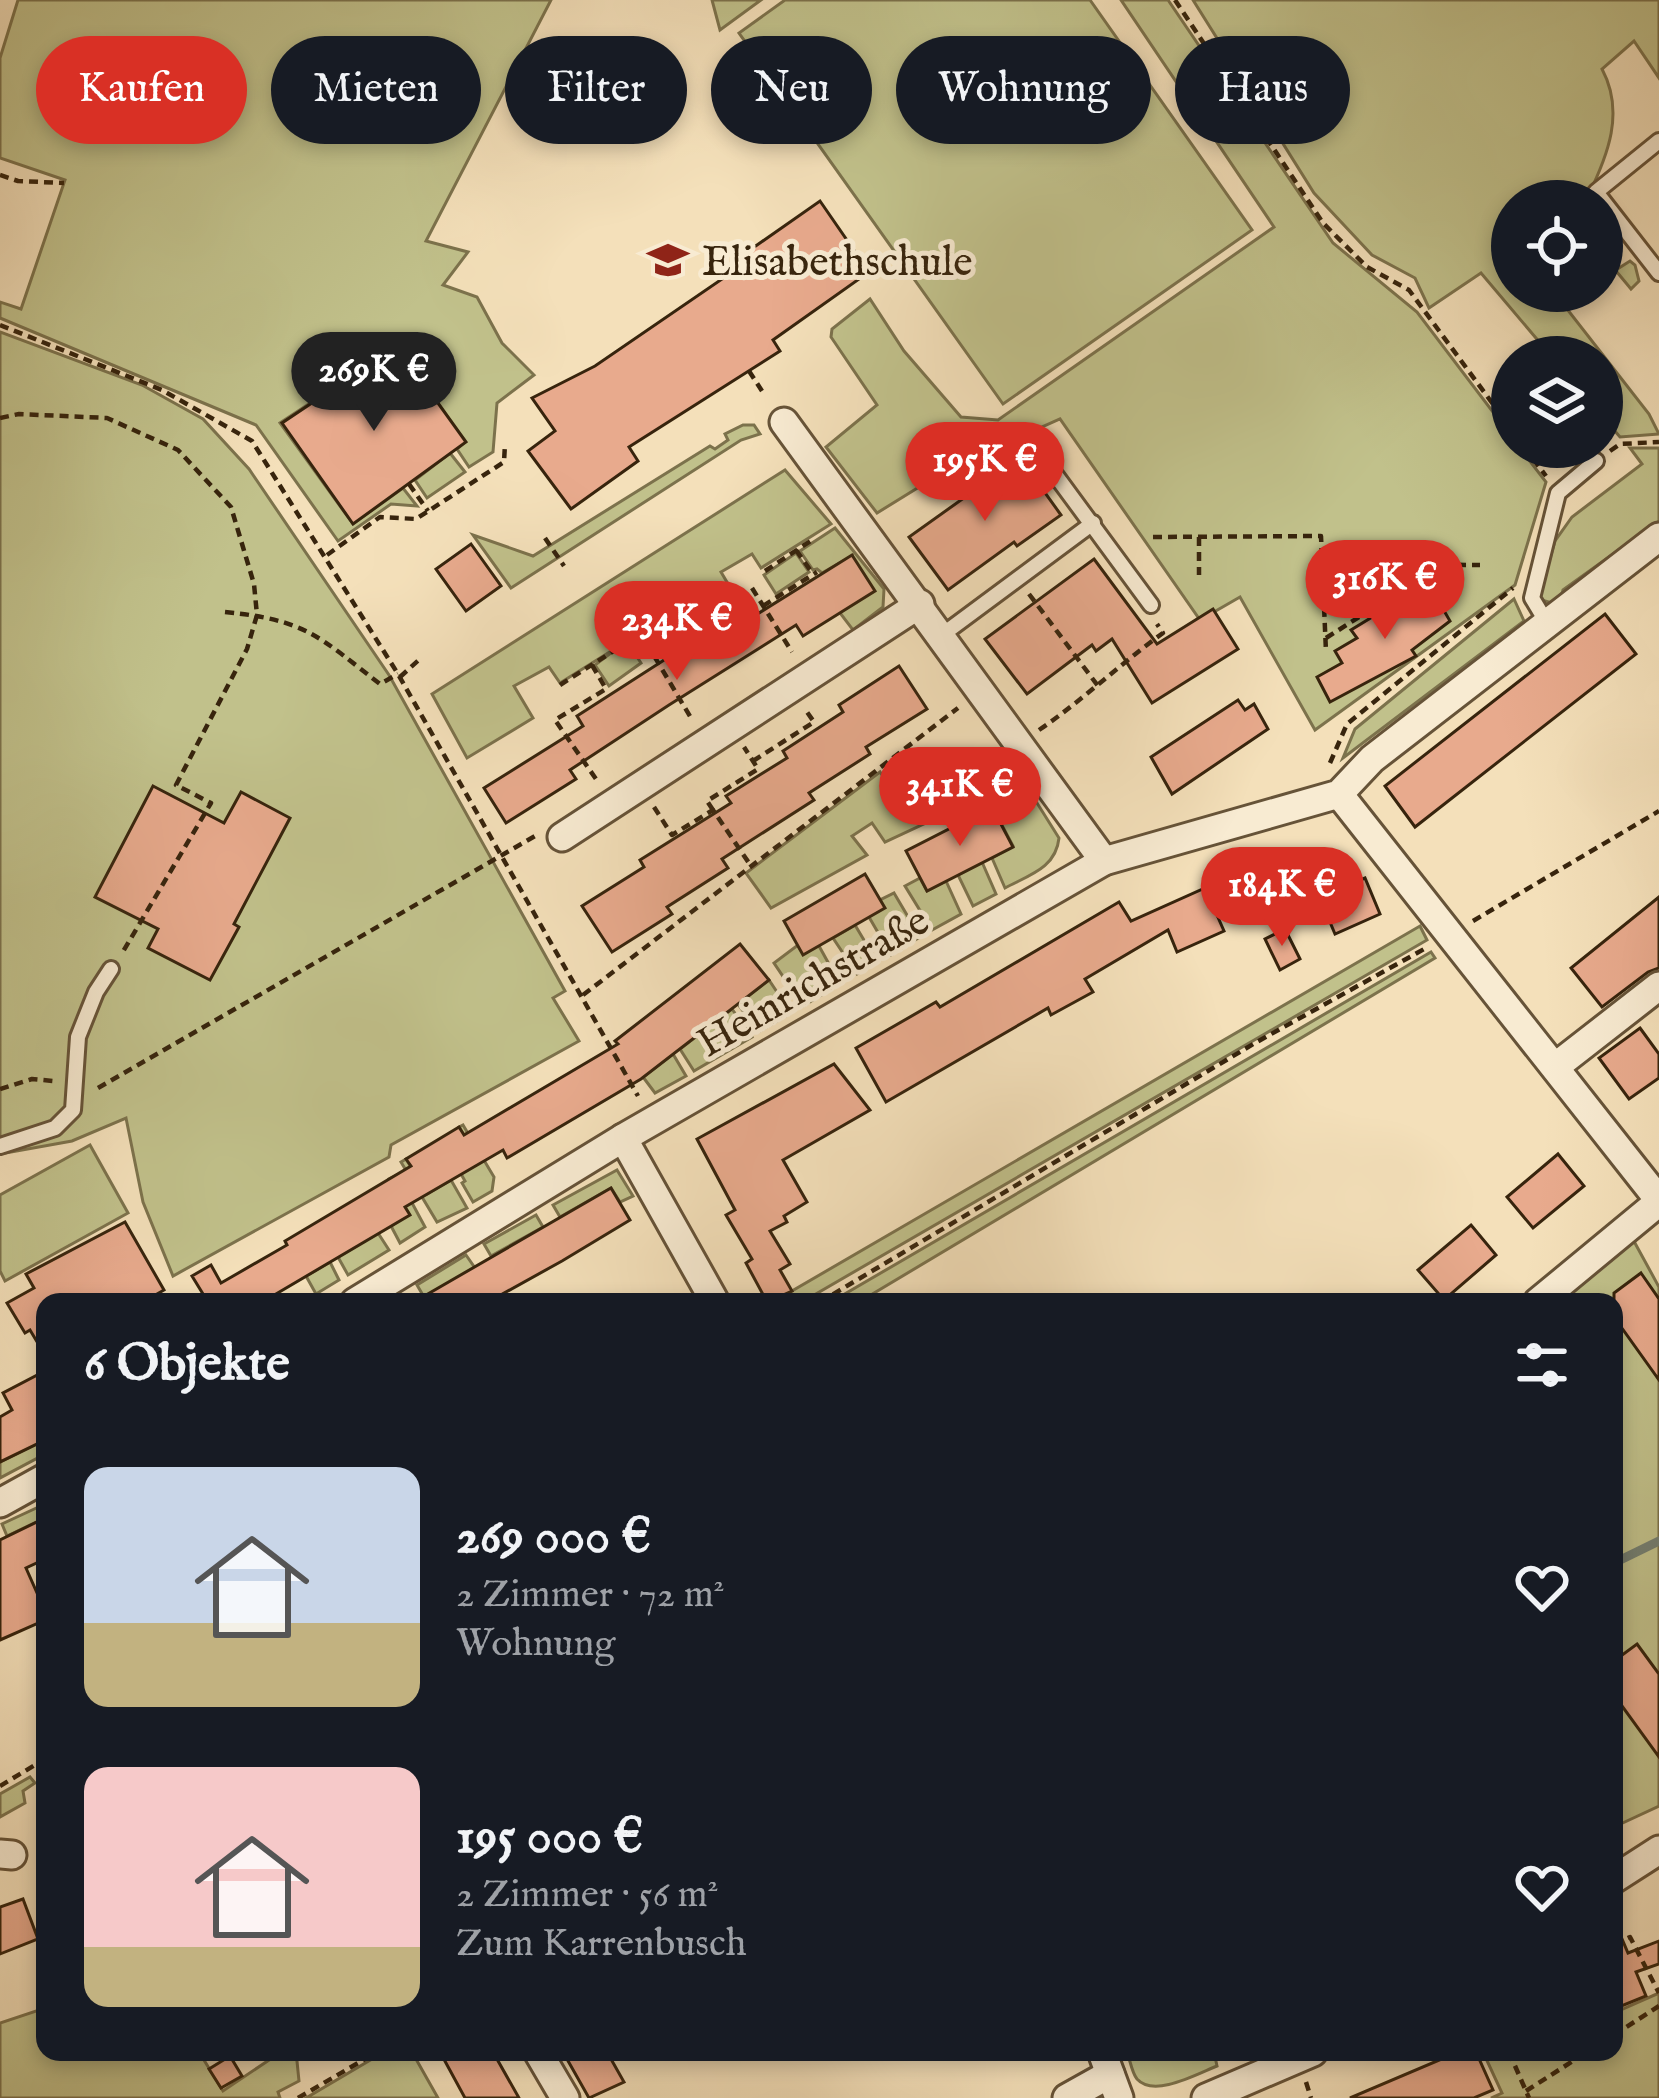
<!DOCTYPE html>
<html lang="de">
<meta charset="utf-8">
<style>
body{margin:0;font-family:"IM FELL English",serif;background:#242831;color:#f1f3f6;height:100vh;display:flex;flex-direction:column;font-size:45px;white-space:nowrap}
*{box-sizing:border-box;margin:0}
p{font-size:39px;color:#9ea1a6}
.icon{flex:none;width:66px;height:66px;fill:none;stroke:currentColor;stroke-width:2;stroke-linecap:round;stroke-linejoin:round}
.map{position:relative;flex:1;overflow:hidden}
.side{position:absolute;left:36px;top:1293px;width:1587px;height:768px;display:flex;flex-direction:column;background:#171b24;border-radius:24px;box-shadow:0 6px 18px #0003}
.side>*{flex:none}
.guide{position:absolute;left:36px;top:36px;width:1587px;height:108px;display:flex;gap:24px}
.controls{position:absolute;left:1491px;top:180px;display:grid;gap:24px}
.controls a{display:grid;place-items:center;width:132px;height:132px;border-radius:50%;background:#171b24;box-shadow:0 6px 18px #0003;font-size:60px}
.price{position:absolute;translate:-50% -102px;padding:0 27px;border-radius:42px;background:#d93025;color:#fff;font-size:39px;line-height:78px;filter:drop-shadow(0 3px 6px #0008)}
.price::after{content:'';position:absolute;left:50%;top:72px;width:36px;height:27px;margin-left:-18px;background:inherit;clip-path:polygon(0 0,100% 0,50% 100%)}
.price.selected{background:#222;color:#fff}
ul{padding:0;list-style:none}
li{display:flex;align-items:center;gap:36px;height:300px;padding:0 48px}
li span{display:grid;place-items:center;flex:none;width:336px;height:240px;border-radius:24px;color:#555}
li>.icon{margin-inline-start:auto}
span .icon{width:144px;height:144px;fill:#fffc;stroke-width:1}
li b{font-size:51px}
h2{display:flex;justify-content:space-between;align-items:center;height:144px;padding:0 48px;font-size:51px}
.tag{padding:0 42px;border-radius:54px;background:#171b24;box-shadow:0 6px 18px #0003;font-size:42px;line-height:108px}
.tag.selected{background:#d93025;color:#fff}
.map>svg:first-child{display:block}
</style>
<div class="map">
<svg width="1659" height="2098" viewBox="0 0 1659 2098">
<rect width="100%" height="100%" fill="#f4e0ba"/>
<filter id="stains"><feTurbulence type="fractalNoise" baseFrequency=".00167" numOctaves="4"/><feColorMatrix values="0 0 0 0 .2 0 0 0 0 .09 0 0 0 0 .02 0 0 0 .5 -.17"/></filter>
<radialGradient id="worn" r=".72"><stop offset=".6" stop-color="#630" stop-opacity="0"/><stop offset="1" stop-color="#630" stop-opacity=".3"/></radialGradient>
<!-- green -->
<g fill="#c1c18b" stroke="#7c724c" stroke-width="3">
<path d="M 18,0 L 551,0 L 426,241 L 468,252 L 443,285 L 477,297 L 502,343 L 534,375 L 497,403 L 493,452 L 469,467 L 457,449 L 465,442 L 397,346 L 280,423 L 353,524 L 403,488 L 417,506 L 391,504 L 338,541 L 256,425 L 0,318 L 0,302 L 21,309 L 65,180 L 0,158 L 0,58 Z"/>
<path d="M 712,0 L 761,0 L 720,30 Z"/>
<path d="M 785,0 L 1090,0 L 1252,230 L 1003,404 L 739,33 Z"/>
<path d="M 1121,0 L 1168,0 L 1333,243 L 1417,312 L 1512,437 L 1512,447 L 1519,447 L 1546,482 L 1515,585 L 1315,730 L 1240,597 L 1200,620 L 1060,419 L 984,453 L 979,450 L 877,513 L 826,447 L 877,405 L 831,337 L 832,329 L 870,299 L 904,351 L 961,417 L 998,420 L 1274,227 Z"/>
<path d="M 1193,0 L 1659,0 L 1659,78 L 1634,41 L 1602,69 C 1625,112 1608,155 1588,196 L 1590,201 L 1512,201 L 1512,291 L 1553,291 L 1649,414 L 1659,434 L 1620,437 L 1602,416 L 1602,357 L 1552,357 L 1481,273 L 1429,308 L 1415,278 L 1372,255 L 1314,193 Z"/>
<path d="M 1602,221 L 1613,237 L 1602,246 L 1619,268 L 1630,261 L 1635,265 L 1639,281 L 1631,289 L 1602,254 Z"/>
<path d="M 0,332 L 142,385 L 203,419 L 249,469 L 389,675 L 565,991 L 553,998 L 579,1041 L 391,1145 L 389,1157 L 173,1276 L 143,1202 L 126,1118 L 72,1141 L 0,1154 Z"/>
<path d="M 743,425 L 754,425 L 760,434 L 741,440 L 511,588 L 473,535 L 533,556 L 710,446 L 715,449 L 728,440 L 725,434 Z"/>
<path d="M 1630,448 L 1659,448 L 1659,521 L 1563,590 L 1559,605 L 1538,599 L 1555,541 L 1572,517 L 1642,464 Z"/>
<path d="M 450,453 L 465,472 L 427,498 L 415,480 Z"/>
<path d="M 785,470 L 831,524 L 761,568 L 752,554 L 721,572 L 740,604 L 670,647 L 656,629 L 630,646 L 641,663 L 609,686 L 595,665 L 624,643 L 560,683 L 549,667 L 514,686 L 533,718 L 467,758 L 432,694 Z"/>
<path d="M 835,528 L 884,589 L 883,607 L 853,630 L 840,613 L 852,556 L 822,573 L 817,569 L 813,570 L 800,551 Z"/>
<path d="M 796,553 L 809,572 L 776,594 L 764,575 Z"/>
<path d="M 1514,599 L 1524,621 L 1343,758 L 1355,729 Z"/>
<path d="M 1005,752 L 1059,838 C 1056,868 1029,875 1005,888 L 992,858 L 1013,846 L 986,795 L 885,842 L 872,823 L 852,836 L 867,855 L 771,908 L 746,873 L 880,772 L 897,797 C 933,782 971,771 1005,752 Z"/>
<path d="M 982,862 L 996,894 L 973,906 L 958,875 Z"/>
<path d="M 920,878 L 927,891 L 946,881 L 961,914 L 932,930 L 905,886 Z"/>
<path d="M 894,893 L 920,937 L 891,955 L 869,917 L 880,900 Z"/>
<path d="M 855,925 L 877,962 L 857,974 L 833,938 Z"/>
<path d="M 1420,926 L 1427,940 L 802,1302 L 773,1302 Z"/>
<path d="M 798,945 L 819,946 L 840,984 L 803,1006 L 774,963 Z"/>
<path d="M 1431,952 L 1435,958 L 859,1302 L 831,1302 Z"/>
<path d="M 769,980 L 791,1013 L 758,1032 L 738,1004 Z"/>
<path d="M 732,1009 L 752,1037 L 694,1071 L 680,1049 Z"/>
<path d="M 673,1054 L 686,1076 L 655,1093 L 643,1077 Z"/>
<path d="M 463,1125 L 494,1177 L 492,1191 L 473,1202 L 462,1183 L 465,1181 L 461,1174 L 480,1162 L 459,1127 Z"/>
<path d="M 90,1145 L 128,1213 L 5,1281 L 0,1271 L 0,1195 Z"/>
<path d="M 406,1159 L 427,1194 L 451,1180 L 467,1208 L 437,1222 L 401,1162 Z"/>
<path d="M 617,1170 L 633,1196 L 620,1202 L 611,1188 L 560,1217 L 553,1205 Z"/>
<path d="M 397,1175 L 425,1227 L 400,1243 L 391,1226 L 409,1214 L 389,1179 Z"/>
<path d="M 536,1215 L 543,1227 L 491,1256 L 484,1244 Z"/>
<path d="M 378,1233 L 389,1250 L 348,1275 L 338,1257 Z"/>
<path d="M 1630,1234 L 1659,1287 L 1659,1806 L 1614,1827 L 1614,1302 L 1553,1302 Z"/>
<path d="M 466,1255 L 475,1268 L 424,1297 L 417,1285 Z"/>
<path d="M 330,1262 L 339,1280 L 316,1294 L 306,1276 Z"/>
<path d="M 45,1440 L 45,1454 L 0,1478 L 0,1462 Z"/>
<path d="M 45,1504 L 45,1518 L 7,1536 L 2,1524 Z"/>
<path d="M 30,1777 L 35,1783 L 23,1791 L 25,1803 L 0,1817 L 0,1794 Z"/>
<path d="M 1659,1993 L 1659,2098 L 1491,2098 L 1502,2093 L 1483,2052 L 1614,2052 L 1614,2013 Z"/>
<path d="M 45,2008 L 45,2052 L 199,2052 L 223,2091 L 281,2052 L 291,2052 L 297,2061 L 299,2081 L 278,2092 L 280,2098 L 0,2098 L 0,2023 Z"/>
<path d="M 384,2052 L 412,2052 L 438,2098 L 306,2098 Z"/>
<path d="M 1127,2052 L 1214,2052 L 1217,2066 C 1197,2074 1154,2098 1137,2079 C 1132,2073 1130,2060 1127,2052 Z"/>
</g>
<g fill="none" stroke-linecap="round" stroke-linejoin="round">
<!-- stream -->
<path stroke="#747f72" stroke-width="9" d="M 1614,1563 L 1659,1541"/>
</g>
<!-- building -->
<g fill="#e8aa8d" stroke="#37240d" stroke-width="3">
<path d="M 820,201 L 869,272 L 773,340 L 780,351 L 629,447 L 638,461 L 571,509 L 528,451 L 555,431 L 532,398 L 595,366 L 725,277 L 720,271 Z"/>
<path d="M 397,346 L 466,442 L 353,524 L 282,423 Z"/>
<path d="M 1020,458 L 1061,515 L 1017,546 L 1014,542 L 948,590 L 909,537 Z"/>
<path d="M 471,544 L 501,586 L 466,611 L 436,569 Z"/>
<path d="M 852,555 L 875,591 L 803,636 L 796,625 L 669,705 L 570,770 L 576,779 L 506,823 L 484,788 L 583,726 L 577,716 L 745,608 L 751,618 Z"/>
<path d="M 1094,559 L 1157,644 L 1213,609 L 1238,649 L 1152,703 L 1112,639 L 1096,651 L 1092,645 L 1027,694 L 985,639 Z"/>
<path d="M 1428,583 L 1450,621 L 1412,650 L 1416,656 L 1330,702 L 1317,677 L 1342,663 L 1335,651 L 1357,638 L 1351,630 Z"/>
<path d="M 1605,614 L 1636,654 L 1415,827 L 1385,786 Z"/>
<path d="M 899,666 L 927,709 L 866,747 L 870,754 L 809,793 L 814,800 L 722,859 L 728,868 L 667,907 L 672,914 L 612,952 L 582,906 L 644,867 L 640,860 L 731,803 L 726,796 L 787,758 L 783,751 L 843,712 L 839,705 Z"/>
<path d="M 1238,700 L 1245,710 L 1254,704 L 1268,729 L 1172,794 L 1151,757 Z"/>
<path d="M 153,786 L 224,823 L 241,792 L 290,818 L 234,924 L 239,927 L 210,980 L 148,948 L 158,929 L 95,897 Z"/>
<path d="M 992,807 L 1013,847 L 927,891 L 906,851 Z"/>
<path d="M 1324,850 L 1340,888 L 1365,878 L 1380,914 L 1335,934 L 1319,896 L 1295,907 L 1279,870 Z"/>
<path d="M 865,874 L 885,908 L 803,955 L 784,921 Z"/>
<path d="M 1205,888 L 1224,931 L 1177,952 L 1168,930 L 1085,979 L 1093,992 L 1051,1015 L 1048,1008 L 886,1102 L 856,1048 L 936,1002 L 940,1007 L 1119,902 L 1131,921 Z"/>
<path d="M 1659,897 L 1659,968 L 1648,972 L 1602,1007 L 1571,968 Z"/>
<path d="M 1285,929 L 1300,959 L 1280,970 L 1265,939 Z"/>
<path d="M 740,944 L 769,980 L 641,1079 L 507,1158 L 503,1150 L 405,1207 L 410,1215 L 276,1294 L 281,1302 L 189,1302 L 203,1294 L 192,1276 L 211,1265 L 221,1283 L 287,1245 L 285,1241 L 411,1166 L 406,1159 L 459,1127 L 464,1135 L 618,1044 L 615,1041 Z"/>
<path d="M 1640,1028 L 1659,1054 L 1659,1078 L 1629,1099 L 1599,1058 Z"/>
<path d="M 834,1064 L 870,1110 L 783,1160 L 807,1202 L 784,1216 L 787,1222 L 770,1231 L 790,1264 L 780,1270 L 792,1291 L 767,1302 L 746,1263 L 752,1259 L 726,1215 L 735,1210 L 697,1139 Z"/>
<path d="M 1558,1154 L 1584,1186 L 1533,1228 L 1507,1197 Z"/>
<path d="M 611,1188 L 630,1220 L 562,1261 L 488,1302 L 414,1302 Z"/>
<path d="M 125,1222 L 164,1290 L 143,1302 L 45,1302 L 45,1355 L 30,1330 L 25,1333 L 7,1303 L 34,1288 L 26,1274 Z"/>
<path d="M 1471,1225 L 1496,1255 L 1444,1300 L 1418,1270 Z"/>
<path d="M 1641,1273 L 1659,1299 L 1659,1380 L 1614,1317 L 1614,1293 Z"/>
<path d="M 45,1371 L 45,1440 L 0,1462 L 0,1417 L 12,1410 L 3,1393 Z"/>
<path d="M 45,1518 L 45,1559 L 26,1568 L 45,1611 L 45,1620 L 0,1640 L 0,1540 Z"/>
<path d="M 1637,1644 L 1659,1674 L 1659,1757 L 1614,1695 L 1614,1661 Z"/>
<path d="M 23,1899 L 38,1939 L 0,1954 L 0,1907 Z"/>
<path d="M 1614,1920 L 1628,1953 L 1659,1941 L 1659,1964 L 1636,1972 L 1646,1996 L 1614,2009 Z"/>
<path d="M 440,2052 L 493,2052 L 519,2098 L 465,2098 Z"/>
<path d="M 563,2052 L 607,2052 L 624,2082 L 589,2098 Z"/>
<path d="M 1458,2052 L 1476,2052 L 1493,2090 L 1474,2098 L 1350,2098 Z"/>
<path d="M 230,2056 L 242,2076 L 221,2088 L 209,2069 Z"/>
</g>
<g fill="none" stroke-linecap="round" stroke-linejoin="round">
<!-- lane casing -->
<g stroke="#665338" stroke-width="20">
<g id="lane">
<path d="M 1659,141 L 1596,192 L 1659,273"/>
<path d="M 1051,469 L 1151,605"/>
<path d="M 1547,623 L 1532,598 L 1558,493 L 1596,461"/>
<path d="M 942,635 L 1093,523"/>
<path d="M 0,1146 L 55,1128 L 73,1110 L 78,1037 L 96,992 L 111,969"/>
</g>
</g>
<!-- street casing -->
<g stroke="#665338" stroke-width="33">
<g id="street">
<path d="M 784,422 L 1104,861"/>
<path d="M 1339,794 L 1659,1200"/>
<path d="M 562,837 L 920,604"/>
<path d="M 1555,1067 L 1659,986"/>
<path d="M 623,1138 L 715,1302"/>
<path d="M 355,1302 L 623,1138 L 1104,861 L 1339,794 L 1372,759 L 1659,537"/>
<path d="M 1538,1302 L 1659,1202"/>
<path d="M 0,1503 L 45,1478"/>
<path d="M 0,1854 L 12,1855"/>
<path d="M 1614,1879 L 1659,1850"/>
<path d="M 538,2052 L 565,2098"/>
<path d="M 1102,2052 L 1119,2098"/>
<path d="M 1067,2098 L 1110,2074"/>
<path d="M 1206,2098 L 1313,2052"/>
</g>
</g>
<!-- path -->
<g stroke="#37240d" stroke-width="4.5" stroke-dasharray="9 6" stroke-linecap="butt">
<path d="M 1175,0 L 1323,223 L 1367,267 L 1409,290 L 1512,430"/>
<path d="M 0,175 L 18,181 L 64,183"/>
<path d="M 0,325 L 162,390 L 252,441 L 398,674 L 638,1096"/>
<path d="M 749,371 L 762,391"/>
<path d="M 0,418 L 19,414 L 107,418 L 178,450 L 231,507 L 254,584 L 257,615 L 247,649 L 176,785 L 211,803 L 121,955"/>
<path d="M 1524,447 L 1546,476"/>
<path d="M 1610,451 L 1620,444 L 1659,442"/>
<path d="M 409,484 L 428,511"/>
<path d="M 1153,537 L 1321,536 L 1326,652"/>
<path d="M 1199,537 L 1199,575"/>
<path d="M 545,538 L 564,566"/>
<path d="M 796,550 L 813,574"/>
<path d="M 327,555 L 380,517 L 416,519 L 504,462 L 505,444"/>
<path d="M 1322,564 L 1480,565"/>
<path d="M 1359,567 L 1379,583 L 1392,565"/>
<path d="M 765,571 L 812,540"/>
<path d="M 752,588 L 792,652"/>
<path d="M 1029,594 L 1098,686"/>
<path d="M 763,606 L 817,572"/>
<path d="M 225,612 C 306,620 318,636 380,684 L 398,674"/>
<path d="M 1326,638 L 1386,600 L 1379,583"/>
<path d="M 647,644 L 691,718"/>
<path d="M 592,665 L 606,689 L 555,720 L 596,779"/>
<path d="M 400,677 L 421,658"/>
<path d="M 560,685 L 623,645"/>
<path d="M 1039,730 C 1083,700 1120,664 1163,633 L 1157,624"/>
<path d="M 753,761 L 814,722 L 807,712"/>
<path d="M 1330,763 L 1347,724 L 1513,588"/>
<path d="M 654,807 L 672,835 L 713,810 L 751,866"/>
<path d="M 713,810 L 707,801 L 758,769 L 744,747"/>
<path d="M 1473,921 L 1659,811"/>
<path d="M 583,995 L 958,708"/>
<path d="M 98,1088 L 535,836"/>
<path d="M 0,1089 L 32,1079 L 53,1081"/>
<path d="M 820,1302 L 1255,1043 L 1426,948"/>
<path d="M 38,1764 L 45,1776"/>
<path d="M 0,1786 L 45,1759"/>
<path d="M 1614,1944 L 1630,1937 L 1659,1993"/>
<path d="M 1614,2035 L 1659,2006"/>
<path d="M 1509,2052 L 1529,2098"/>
<path d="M 1306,2082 L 1311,2098"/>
<path d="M 1526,2091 L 1587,2052"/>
<path d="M 298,2098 L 377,2052"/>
</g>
<!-- lane -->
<use href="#lane" stroke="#f8ebd2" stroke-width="14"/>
<!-- street -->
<use href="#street" stroke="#f8ebd2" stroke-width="27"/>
</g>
<!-- icons -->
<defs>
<g id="school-bare" transform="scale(3.24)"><path d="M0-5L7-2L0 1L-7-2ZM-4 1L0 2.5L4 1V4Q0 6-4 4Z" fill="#8f2418" stroke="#f8ebd2" stroke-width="2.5" paint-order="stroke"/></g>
</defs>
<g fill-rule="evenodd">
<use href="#school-bare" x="668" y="260"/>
</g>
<g text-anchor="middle" stroke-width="10" stroke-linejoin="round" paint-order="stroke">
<!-- poi labels -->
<g font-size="42" fill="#37240d" stroke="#f8ebd2" text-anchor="start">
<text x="702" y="275">Elisabethschule</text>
</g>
<!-- street labels -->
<g font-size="42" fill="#37240d" stroke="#f8ebd2">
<text transform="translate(812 980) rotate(-30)" y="15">Heinrichstraße</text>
</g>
</g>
<rect width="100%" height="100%" filter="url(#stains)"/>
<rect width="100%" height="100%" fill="url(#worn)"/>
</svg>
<div class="controls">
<a><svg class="icon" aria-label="locate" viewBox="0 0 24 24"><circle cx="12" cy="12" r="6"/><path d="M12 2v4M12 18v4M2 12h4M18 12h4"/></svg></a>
<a><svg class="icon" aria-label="layers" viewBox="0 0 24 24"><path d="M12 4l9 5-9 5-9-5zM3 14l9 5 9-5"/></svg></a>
</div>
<b class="price selected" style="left:374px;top:434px">269K €</b>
<b class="price" style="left:985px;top:524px">195K €</b>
<b class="price" style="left:1385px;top:642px">316K €</b>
<b class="price" style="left:677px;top:683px">234K €</b>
<b class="price" style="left:960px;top:849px">341K €</b>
<b class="price" style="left:1282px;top:949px">184K €</b>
<div class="guide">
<a class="tag selected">Kaufen</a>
<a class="tag">Mieten</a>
<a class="tag">Filter</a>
<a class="tag">Neu</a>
<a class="tag">Wohnung</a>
<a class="tag">Haus</a>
</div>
<section class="side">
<h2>6 Objekte<svg class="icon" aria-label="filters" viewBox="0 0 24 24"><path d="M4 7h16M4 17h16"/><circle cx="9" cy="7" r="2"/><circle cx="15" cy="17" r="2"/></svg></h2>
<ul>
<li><span style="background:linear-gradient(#c9d6e8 65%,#c2b280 0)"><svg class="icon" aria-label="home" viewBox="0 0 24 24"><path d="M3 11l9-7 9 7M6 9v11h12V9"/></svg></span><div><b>269 000 €</b><p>2 Zimmer · 72 m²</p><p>Wohnung</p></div><svg class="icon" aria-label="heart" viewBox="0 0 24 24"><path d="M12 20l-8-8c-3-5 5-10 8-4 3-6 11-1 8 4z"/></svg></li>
<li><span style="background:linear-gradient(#f6c9c9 75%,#c2b280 0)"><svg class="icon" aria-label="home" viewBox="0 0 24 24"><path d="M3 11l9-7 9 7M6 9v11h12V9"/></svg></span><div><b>195 000 €</b><p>2 Zimmer · 56 m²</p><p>Zum Karrenbusch</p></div><svg class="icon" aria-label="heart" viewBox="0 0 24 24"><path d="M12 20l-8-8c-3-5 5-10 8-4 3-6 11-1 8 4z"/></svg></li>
</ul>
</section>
</div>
